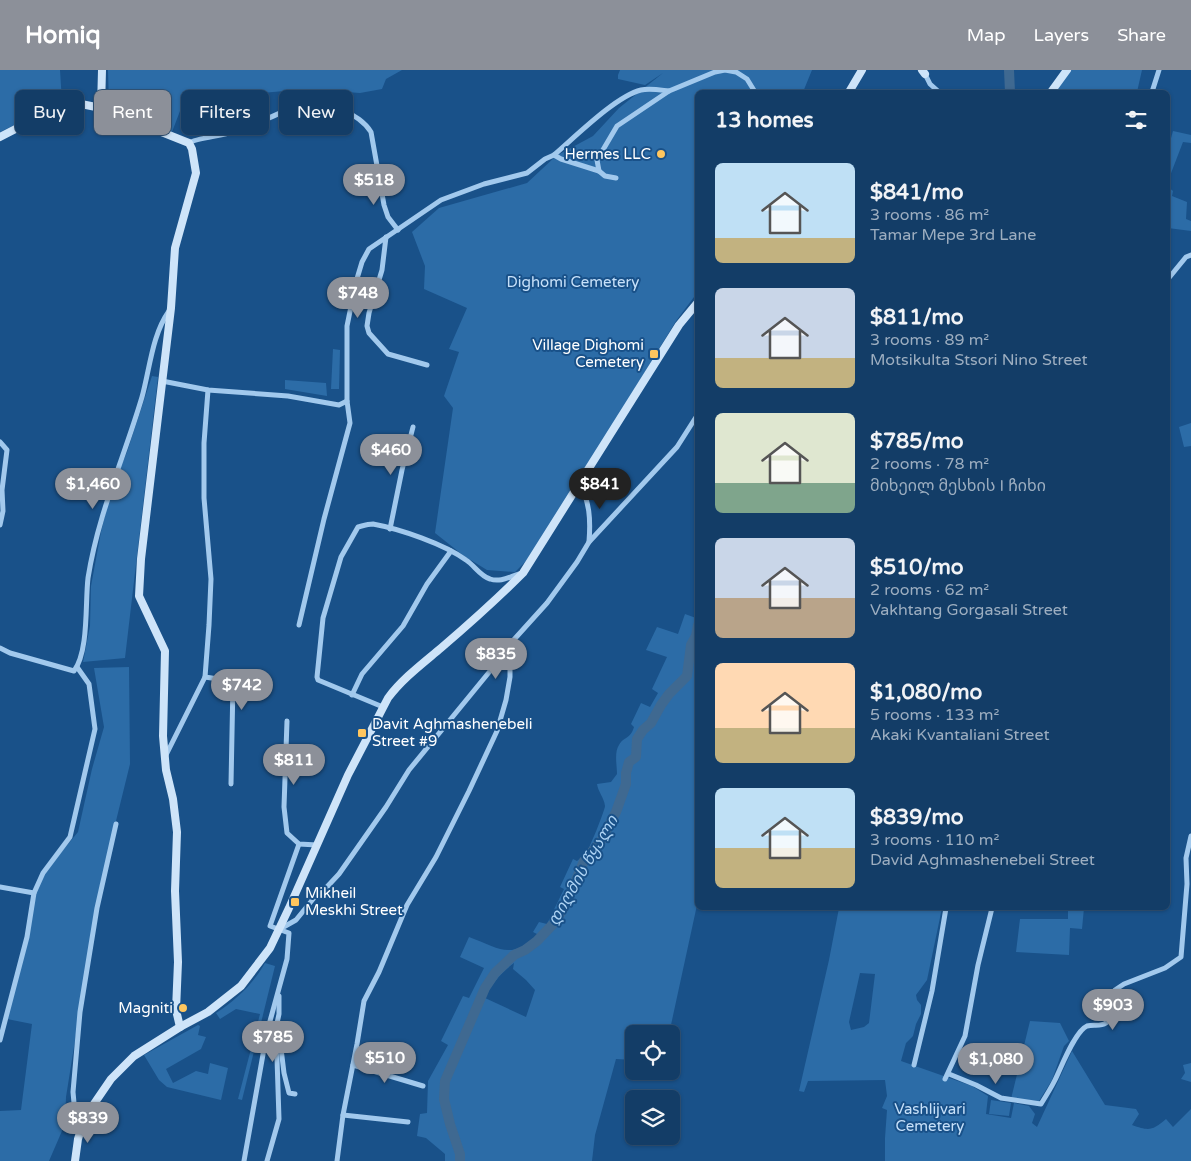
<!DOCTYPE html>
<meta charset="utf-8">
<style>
body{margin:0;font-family:"Varela Round","Noto Sans Georgian",sans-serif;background:#1c446d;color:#f1f3f6;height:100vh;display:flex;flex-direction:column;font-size:19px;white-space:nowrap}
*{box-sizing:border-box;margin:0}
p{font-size:16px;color:#9daec0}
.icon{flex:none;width:28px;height:28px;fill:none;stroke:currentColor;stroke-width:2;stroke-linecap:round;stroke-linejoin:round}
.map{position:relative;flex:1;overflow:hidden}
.panel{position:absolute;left:695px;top:20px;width:475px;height:820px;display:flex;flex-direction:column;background:#133d67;border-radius:8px;box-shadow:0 1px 4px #0004,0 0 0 1px #32567b}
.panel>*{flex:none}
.hud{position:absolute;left:15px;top:20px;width:475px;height:45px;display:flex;gap:10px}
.buttons{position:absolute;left:625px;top:955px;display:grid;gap:10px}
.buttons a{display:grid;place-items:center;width:55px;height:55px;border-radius:8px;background:#133d67;box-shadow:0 1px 4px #0004,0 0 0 1px #32567b;font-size:25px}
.price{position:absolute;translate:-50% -42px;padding:0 11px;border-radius:18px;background:#8c9099;color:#fff;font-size:16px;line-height:32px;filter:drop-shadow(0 1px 2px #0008)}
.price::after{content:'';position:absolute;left:50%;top:30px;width:15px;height:11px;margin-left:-8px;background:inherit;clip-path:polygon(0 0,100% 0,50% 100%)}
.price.active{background:#222;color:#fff}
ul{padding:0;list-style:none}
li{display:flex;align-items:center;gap:15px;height:125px;padding:0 20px}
li span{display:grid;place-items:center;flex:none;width:140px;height:100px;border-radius:8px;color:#555}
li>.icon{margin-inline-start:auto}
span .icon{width:60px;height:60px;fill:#fffc;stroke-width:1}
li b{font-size:21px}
h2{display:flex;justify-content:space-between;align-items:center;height:60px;padding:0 20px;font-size:21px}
.pill{padding:0 18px;border-radius:8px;background:#133d67;box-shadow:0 1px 4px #0004,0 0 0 1px #32567b;font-size:18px;line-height:45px}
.pill.active{background:#8c9099;color:#fff}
header{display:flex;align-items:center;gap:30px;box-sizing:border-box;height:70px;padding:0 25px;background:#8c9099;color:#fff}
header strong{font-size:24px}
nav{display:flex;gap:28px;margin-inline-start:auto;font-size:18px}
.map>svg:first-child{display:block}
</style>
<header>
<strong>Homiq</strong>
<nav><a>Map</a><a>Layers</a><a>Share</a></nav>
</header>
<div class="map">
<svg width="1191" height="1091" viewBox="0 0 1191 1091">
<rect width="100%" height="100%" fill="#195189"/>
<!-- green -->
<g fill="#2c6ca7" fill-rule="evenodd">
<path d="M 0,0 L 60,0 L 62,32 L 0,62 Z"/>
<path d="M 108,0 L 402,0 L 386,9 L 382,19 L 360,23 L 306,19 L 231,26 L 206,34 L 200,43 L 180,41 L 172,62 L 109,36 Z"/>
<path d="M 620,0 L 812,0 L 803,22 L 698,22 L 697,223 L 676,251 L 563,436 L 526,491 L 515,502 L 487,500 L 464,486 L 435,463 L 453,338 L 444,326 L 459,282 L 449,279 L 467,238 L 424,219 L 425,196 L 412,162 L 439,138 L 527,113 L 556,86 L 593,66 L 619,38 L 663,3 L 645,15 L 618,9 L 618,5 Z"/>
<path d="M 1071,0 L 1142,0 L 1137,22 L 1055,22 Z"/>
<path d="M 1173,61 L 1191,65 L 1191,73 L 1183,72 L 1168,111 L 1168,79 Z"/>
<path d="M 1168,117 L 1173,121 L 1172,126 L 1187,132 L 1186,149 L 1191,151 L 1191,161 L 1168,158 Z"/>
<path d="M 333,279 L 340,280 L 339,319 L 331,319 Z"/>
<path d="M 152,306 L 158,307 L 125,588 L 83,592 L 90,556 L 91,516 L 101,462 L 112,417 L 127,382 Z"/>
<path d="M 285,310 L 326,313 L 327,326 L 285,319 Z"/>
<path d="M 1191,353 L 1191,376 L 1184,377 L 1179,357 Z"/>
<path d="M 685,544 L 696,548 L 698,547 L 697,835 L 669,964 L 634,964 L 634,990 L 616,989 L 595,1065 L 592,1091 L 445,1091 L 445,1084 L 426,1068 L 417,1066 L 420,1044 L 427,1043 L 428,1011 L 448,975 L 441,971 L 463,926 L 469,928 L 484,898 L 460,887 L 469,867 C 501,879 510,890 539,865 L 533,862 L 539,852 L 547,854 L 564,819 L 560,817 L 573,789 L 577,791 C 580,788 584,786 586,783 C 589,780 605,740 605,736 C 604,727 598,722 597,714 L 611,712 L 617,704 C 617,696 614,682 619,675 C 624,666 630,670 634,657 L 631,654 L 641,633 L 650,637 L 658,623 L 652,619 L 667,587 L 646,580 L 657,557 L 678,564 ZM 514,893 L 513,899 L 526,910 L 535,920 L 526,947 L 485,928 C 491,914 502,902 514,893 Z"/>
<path d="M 129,597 L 130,694 L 99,820 L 66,1027 L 65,1054 L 49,1091 L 0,1091 L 0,1041 L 21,1040 L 32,954 L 7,949 L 40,808 L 78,762 L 92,699 L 104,657 L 94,598 Z"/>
<path d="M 839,838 L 942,838 L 927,910 L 916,925 L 917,930 L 921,935 L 921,944 L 916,954 L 913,966 L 906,973 L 901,991 L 972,1016 L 988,1026 L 986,1044 L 1011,1048 L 1014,1033 L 1029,1036 L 1035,1044 L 1032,1053 L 1037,1057 L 1072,981 L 1105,1035 L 1136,1039 L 1139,1044 L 1132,1055 C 1149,1061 1152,1061 1166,1049 L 1173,1057 L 1191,1039 L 1191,1091 L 885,1091 L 885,1068 L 887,1040 L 882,1038 L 887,1026 L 885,1010 L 808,1011 L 804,1022 L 799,1021 L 829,890 ZM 860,903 L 875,904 L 869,953 L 864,957 L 851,960 L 849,952 Z"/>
<path d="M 1068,838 L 1084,838 L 1082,859 L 1070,858 L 1069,885 L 1016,882 L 1020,849 L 1068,849 Z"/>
<path d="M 265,893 L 275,896 L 242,1030 L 238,1029 L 260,944 L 236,939 L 220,949 L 216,943 C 236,930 253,914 265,893 Z"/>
<path d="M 1030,951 L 1060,953 L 1069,971 L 1064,976 L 1052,1010 L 1039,1031 L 1011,1029 Z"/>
<path d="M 198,955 L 200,956 L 198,965 L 206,967 L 201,979 L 166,999 L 173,1013 L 196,1001 L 208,1004 L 210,993 L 228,998 L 221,1030 L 167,1017 L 159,1010 L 144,985 Z"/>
<path d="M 1191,993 L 1191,1012 L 1181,1009 L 1185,1003 L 1183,995 Z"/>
<path d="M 991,1030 L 1011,1033 L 1009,1046 L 989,1044 Z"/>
</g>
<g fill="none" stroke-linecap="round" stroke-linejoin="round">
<!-- river -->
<g stroke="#3f6991" stroke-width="10">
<path d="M 1009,0 L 1010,22"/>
<path d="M 460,1091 L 460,1084 L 450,1054 L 444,1029 L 445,1011 L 485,918 L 495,903 L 514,885 L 525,880 L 537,871 L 556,851 L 566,834 L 584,791 L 601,771 L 616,742 L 626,714 L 626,703 L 629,692 L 636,687 L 637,669 L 643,660 L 651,653 L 661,635 L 669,624 L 687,606 L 691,575 L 696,566 L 698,555"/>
</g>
<!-- street -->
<g stroke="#a2c9ed" stroke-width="5">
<path d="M 925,4 L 930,14 L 939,22"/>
<path d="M 1152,22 L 1159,0"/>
<path d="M 189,73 C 196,68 222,66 233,62 C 264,52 292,37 322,24 C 336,40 359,43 371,62 L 384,135 L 388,147 L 398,160"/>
<path d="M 554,85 L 561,89 L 599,101"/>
<path d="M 616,108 L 605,106 L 599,101 L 597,90 L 617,56 L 669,21 L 715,2 L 725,0 L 736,2 L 747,9 L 755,22"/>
<path d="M 386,167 L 382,200 L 369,243 L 367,256 L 369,263 L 388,284 L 427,295"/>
<path d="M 1168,209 L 1186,187 L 1191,185"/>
<path d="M 162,311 L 208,320 L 288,326 L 339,335 L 347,331"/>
<path d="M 0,372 L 7,380 L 2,420 L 3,441 L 0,455"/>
<path d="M 581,412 C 589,436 591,446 589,472"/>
<path d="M 390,459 L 402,400 L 413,357"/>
<path d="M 299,555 L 324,449 L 350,353 L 347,331 L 347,256 L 356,212 L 362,192 L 369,179 L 441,130 L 484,114 L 527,103 L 545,89 L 554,85 C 575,67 616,26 641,20 C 650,18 660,20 669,21"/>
<path d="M 0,578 L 10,583 L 74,601 C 89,581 85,533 88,508 C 98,444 124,388 142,327 C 150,298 152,265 169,241"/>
<path d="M 205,607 L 231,611 L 233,613 L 231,714"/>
<path d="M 352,625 L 362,604 L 403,556 L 427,514 L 451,481"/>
<path d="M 383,637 L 318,610 L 317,607 L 323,548 L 341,487 L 358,457 C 362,456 368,454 373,454 C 400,459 444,474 466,490 C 474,495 480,506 490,509 C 502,513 512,505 523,503"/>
<path d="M 287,651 L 284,737 L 287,763 L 299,774 L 317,775"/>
<path d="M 165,687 L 205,607 L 209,555 L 211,509 L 204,428 L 204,373 L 208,320"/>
<path d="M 0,817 L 34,823"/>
<path d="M 280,859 L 296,850 L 318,823 L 325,819 L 339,804 L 386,737 L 409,700 L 495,595 L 510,574 L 547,533 L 577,492 L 589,472 L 677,377 L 698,344"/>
<path d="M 279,962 L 284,1003 L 289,1023 L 295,1024"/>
<path d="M 0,970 L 27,867 L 34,823 L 43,803 L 70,767 L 95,659 L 89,614 L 77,597"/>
<path d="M 353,995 L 423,1016"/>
<path d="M 914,995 L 932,921 L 946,838"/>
<path d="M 949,1004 L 976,1015 L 1001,1028 L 1041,1034 C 1046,1026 1051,1018 1055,1010 C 1061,998 1075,961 1087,956 C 1094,954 1100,957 1106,953 L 1111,927 L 1115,920 L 1124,914 L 1165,898 L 1181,887 L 1187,814 L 1186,788 L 1191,766"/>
<path d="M 945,1009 L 965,966 L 978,895 L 992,838"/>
<path d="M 343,1045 L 408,1052"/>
<path d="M 85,1047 L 74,1033 L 73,1022 L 80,942 L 97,838 L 116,754"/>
<path d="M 244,1091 L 267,962 L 287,889 L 289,863 L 270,856 L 299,774"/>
<path d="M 267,1091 L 279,1049 L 276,958 L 279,944 L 279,926"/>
<path d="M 337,1091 L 343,1045 L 357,974 L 364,931 L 379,902 L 407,835 L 436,787 L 469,721 L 497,661 L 506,630 L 510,607 L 510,575"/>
</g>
<!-- secondary -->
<g stroke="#cee4f9" stroke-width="8">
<path d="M 102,0 L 101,38 L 189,73 L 192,79 L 196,103 L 175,178 L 171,238 L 141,489 L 139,526 L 165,581 L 163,666 L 166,700 L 173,729 L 177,762 L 175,821 L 178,892 L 176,940 L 180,957"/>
<path d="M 922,0 L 925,4"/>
<path d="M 849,22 L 862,0"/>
<path d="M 1051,22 L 1067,0"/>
<path d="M 0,67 L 64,34 L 76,33 L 101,38"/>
<path d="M 75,1091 L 78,1069 L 85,1047 L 111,1009 L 134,986 L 180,957 L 208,942 L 241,916 L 270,878 L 289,838 L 348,705 L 388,628 C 402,609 422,594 441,578 C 469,554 497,529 523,503 L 679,255 L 698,232"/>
</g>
</g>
<!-- markers -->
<g fill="#ffc65e" stroke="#195189" stroke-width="2">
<circle cx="661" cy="84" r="5"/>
<rect x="649" y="279" width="10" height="10" rx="2.5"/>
<rect x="357" y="658" width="10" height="10" rx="2.5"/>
<rect x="290" y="827" width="10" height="10" rx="2.5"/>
<circle cx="183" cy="938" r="5"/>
</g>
<g text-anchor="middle" stroke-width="4" stroke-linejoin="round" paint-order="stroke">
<!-- poi labels -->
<g font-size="15" fill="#fff" stroke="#195189" text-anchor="end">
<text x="651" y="89">Hermes LLC</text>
<text x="644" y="280">Village Dighomi<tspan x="644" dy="17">Cemetery</tspan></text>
<text x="372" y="659" text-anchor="start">Davit Aghmashenebeli<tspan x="372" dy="17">Street #9</tspan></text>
<text x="305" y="828" text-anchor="start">Mikheil<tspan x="305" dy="17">Meskhi Street</tspan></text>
<text x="173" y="943">Magniti</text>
</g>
<!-- park labels -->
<g font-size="15" fill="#c7e1fa" stroke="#195189">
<text x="573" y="217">Dighomi Cemetery</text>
<text x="930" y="1044">Vashlijvari<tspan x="930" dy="17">Cemetery</tspan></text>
</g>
<!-- water labels -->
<g font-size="16" font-style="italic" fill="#add3f4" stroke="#195189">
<text transform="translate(582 800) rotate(-60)" y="6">დიღმის წყალი</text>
</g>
</g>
</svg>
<div class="buttons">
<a><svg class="icon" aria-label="locate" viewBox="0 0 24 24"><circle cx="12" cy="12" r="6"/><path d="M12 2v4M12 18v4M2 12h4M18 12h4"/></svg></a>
<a><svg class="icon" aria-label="layers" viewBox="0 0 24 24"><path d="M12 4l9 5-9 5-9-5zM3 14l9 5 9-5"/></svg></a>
</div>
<b class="price" style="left:374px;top:136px">$518</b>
<b class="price" style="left:358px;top:249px">$748</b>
<b class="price" style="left:391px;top:406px">$460</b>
<b class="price" style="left:93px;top:440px">$1,460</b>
<b class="price active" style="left:600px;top:440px">$841</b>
<b class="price" style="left:496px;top:610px">$835</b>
<b class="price" style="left:242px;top:641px">$742</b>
<b class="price" style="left:294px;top:716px">$811</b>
<b class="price" style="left:1113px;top:961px">$903</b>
<b class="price" style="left:273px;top:993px">$785</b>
<b class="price" style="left:385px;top:1014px">$510</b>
<b class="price" style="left:996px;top:1015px">$1,080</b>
<b class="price" style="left:88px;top:1074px">$839</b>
<div class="hud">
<a class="pill">Buy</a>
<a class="pill active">Rent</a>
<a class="pill">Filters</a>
<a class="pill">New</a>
</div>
<section class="panel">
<h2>13 homes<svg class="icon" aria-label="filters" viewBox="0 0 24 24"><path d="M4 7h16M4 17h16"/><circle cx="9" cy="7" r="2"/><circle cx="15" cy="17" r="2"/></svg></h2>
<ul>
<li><span style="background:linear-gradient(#bfe0f5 75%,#c2b280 0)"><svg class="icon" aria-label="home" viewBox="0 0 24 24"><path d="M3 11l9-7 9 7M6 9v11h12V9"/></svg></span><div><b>$841/mo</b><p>3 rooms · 86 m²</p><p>Tamar Mepe 3rd Lane</p></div></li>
<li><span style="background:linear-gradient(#c9d6e8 70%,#c2b280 0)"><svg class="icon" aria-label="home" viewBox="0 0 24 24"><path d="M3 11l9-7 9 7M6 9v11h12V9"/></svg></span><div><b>$811/mo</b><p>3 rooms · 89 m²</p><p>Motsikulta Stsori Nino Street</p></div></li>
<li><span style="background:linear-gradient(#dfe7d0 70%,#7fa58c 0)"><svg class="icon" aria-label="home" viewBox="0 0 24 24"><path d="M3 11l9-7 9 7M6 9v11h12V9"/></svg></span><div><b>$785/mo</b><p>2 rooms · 78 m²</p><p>მიხეილ მესხის I ჩიხი</p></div></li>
<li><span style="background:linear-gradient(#c9d6e8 60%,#b9a48a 0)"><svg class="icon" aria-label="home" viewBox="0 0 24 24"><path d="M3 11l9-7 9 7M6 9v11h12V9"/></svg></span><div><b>$510/mo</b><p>2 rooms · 62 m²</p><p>Vakhtang Gorgasali Street</p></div></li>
<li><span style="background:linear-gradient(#ffd9b3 65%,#c2b280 0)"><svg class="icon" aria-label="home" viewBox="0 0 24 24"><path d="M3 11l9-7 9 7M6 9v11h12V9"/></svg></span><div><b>$1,080/mo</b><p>5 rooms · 133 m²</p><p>Akaki Kvantaliani Street</p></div></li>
<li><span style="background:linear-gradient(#bfe0f5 60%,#c2b280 0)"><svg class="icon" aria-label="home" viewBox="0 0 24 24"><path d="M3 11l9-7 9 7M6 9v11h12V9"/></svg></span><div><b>$839/mo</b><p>3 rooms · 110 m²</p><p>David Aghmashenebeli Street</p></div></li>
</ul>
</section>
</div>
